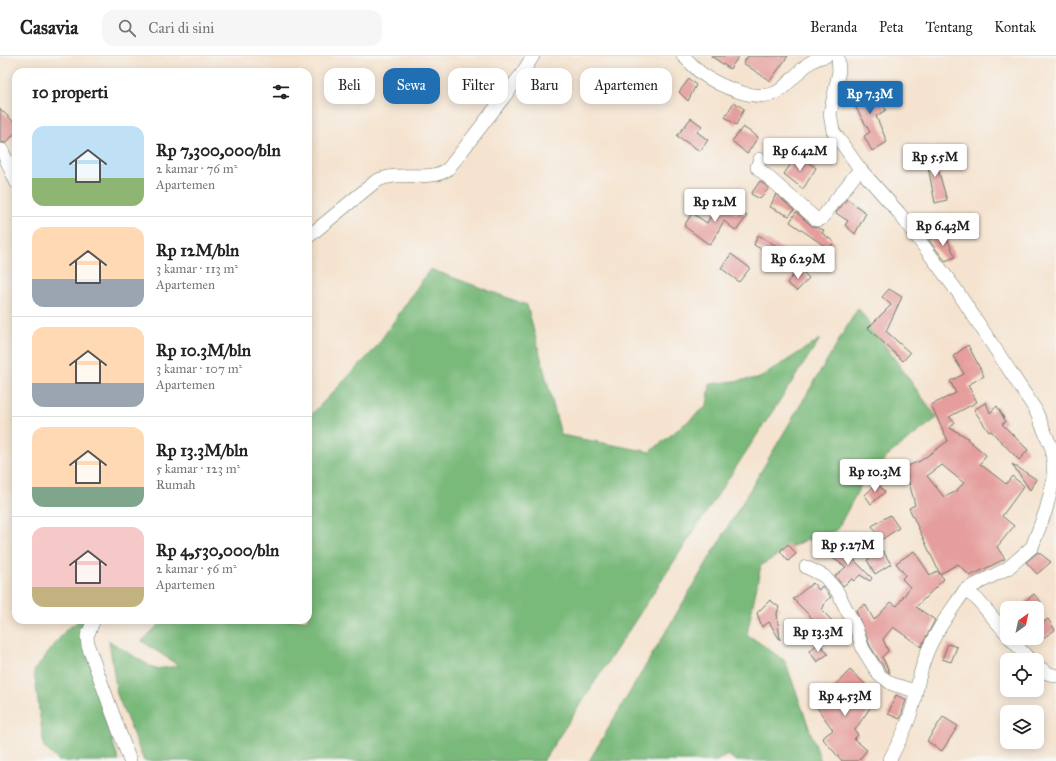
<!DOCTYPE html>
<html lang="id">
<meta charset="utf-8">
<style>
body{margin:0;font-family:"IM FELL Great Primer",serif;background:#f6f6f6;color:#222;height:100vh;display:flex;flex-direction:column;font-size:15px;white-space:nowrap}
*{box-sizing:border-box;margin:0}
p{font-size:13px;color:#767676}
.icon{flex:none;width:22px;height:22px;fill:none;stroke:currentColor;stroke-width:2;stroke-linecap:round;stroke-linejoin:round}
.map{position:relative;flex:1;overflow:hidden}
.sheet{position:absolute;left:12px;top:12px;width:300px;height:556px;display:flex;flex-direction:column;background:#fff;border-radius:12px;box-shadow:0 2px 10px #0003}
.sheet>*{flex:none}
.banner{position:absolute;left:324px;top:12px;width:380px;height:36px;display:flex;gap:8px}
.needle{width:26px;rotate:33deg}
.buttons{position:absolute;left:1000px;top:545px;display:grid;gap:8px}
.buttons a{display:grid;place-items:center;width:44px;height:44px;border-radius:8px;background:#fff;box-shadow:0 2px 10px #0003;font-size:20px}
.price{position:absolute;translate:-50% -34px;padding:0 9px;border-radius:4px;background:#fff;color:#222;font-size:13px;line-height:26px;filter:drop-shadow(0 1px 2px #0008)}
.price::after{content:'';position:absolute;left:50%;top:24px;width:12px;height:9px;margin-left:-6px;background:inherit;clip-path:polygon(0 0,100% 0,50% 100%)}
.price.on{background:#1f6fb2;color:#fff}
ul{padding:0;list-style:none}
li{display:flex;align-items:center;gap:12px;height:100px;padding:0 20px}
li+li{border-top:1px solid #e0e0e0}
li span{display:grid;place-items:center;flex:none;width:112px;height:80px;border-radius:12px;color:#555}
li>.icon{margin-inline-start:auto}
span .icon{width:48px;height:48px;fill:#fffc;stroke-width:1}
li b{font-size:17px}
h2{display:flex;justify-content:space-between;align-items:center;height:48px;padding:0 20px;font-size:17px}
.pill{padding:0 14px;border-radius:12px;background:#fff;box-shadow:0 2px 10px #0003;font-size:14px;line-height:36px}
.pill.on{background:#1f6fb2;color:#fff}
header{display:flex;align-items:center;gap:24px;box-sizing:border-box;height:56px;padding:0 20px;background:#fff;border-bottom:1px solid #e0e0e0}
header strong{font-size:19px}
nav{display:flex;gap:22px;margin-inline-start:auto;font-size:14px}
.search{width:280px;height:36px;background:#f6f6f6;display:flex;align-items:center;gap:10px;box-sizing:border-box;padding:0 14px;border-radius:12px;color:#767676;font-size:15px}
.map>svg:first-child{display:block}
</style>
<header>
<strong>Casavia</strong>
<div class="search"><svg class="icon" aria-label="search" viewBox="0 0 24 24"><circle cx="10" cy="10" r="6"/><path d="M15 15l6 6"/></svg>Cari di sini</div>
<nav><a>Beranda</a><a>Peta</a><a>Tentang</a><a>Kontak</a></nav>
</header>
<div class="map">
<svg width="1056" height="705" viewBox="0 0 1056 705">
<rect width="100%" height="100%" fill="#f6f6f2"/>
<filter id="ink" filterUnits="userSpaceOnUse"><feTurbulence type="fractalNoise" baseFrequency=".025" numOctaves="2"/><feDisplacementMap in="SourceGraphic" scale="8" xChannelSelector="R" yChannelSelector="G"/><feConvolveMatrix kernelMatrix="1 2 1 2 8 2 1 2 1" color-interpolation-filters="sRGB"/></filter>
<filter id="wash" filterUnits="userSpaceOnUse"><feTurbulence type="fractalNoise" baseFrequency=".012" numOctaves="4" result="noise"/><feDisplacementMap in="SourceGraphic" scale="16" xChannelSelector="R" yChannelSelector="G"/><feGaussianBlur stdDeviation="0.9" result="paint"/><feColorMatrix in="noise" values="0 0 0 0 0 0 0 0 0 0 0 0 0 0 0 0 0 1.4 0 .05"/><feComposite in="paint" operator="in"/></filter>
<g filter="url(#wash)">
<rect width="100%" height="100%" fill="#f5e3cf"/>
<!-- forest -->
<g fill="#79b97a" stroke="#4c7b57">
<path d="M 430,213 L 527,249 L 561,379 L 650,396 L 707,350 L 710,328 L 760,322 L 820,283 L 543,705 L 144,705 L 117,638 L 109,585 L 155,613 L 179,610 L 142,585 L 163,564 L 308,564 L 308,362 L 374,294 Z"/>
<path d="M 858,252 L 937,362 L 892,396 L 862,427 L 837,474 L 801,486 L 761,509 L 747,578 L 785,605 L 821,705 L 736,705 L 728,699 L 716,705 L 589,705 Z"/>
<path d="M 80,564 L 83,564 L 98,643 L 119,705 L 59,705 L 44,691 L 34,615 L 66,574 Z"/>
</g>
<g id="blocks">
<!-- building -->
<g fill="#e59e9c" fill-rule="evenodd">
<path d="M 711,0 L 739,0 L 730,13 Z"/>
<path d="M 748,0 L 788,0 L 770,25 L 743,7 Z"/>
<path d="M 689,23 L 696,29 L 688,45 L 679,36 Z"/>
<path d="M 871,29 L 886,54 L 876,60 L 887,86 L 872,95 L 864,80 L 870,76 L 849,40 Z"/>
<path d="M 734,46 L 744,53 L 736,69 L 725,61 Z"/>
<path d="M 0,53 L 16,68 L 16,76 L 6,87 L 0,86 Z"/>
<path d="M 691,62 L 702,70 L 697,76 L 708,84 L 700,95 L 677,80 Z"/>
<path d="M 743,71 L 758,81 L 747,98 L 732,85 Z"/>
<path d="M 932,93 L 947,144 L 935,147 L 925,95 Z"/>
<path d="M 797,99 L 816,112 L 803,133 L 784,118 Z"/>
<path d="M 760,125 L 769,132 L 760,143 L 751,138 Z"/>
<path d="M 776,138 L 794,154 L 789,160 L 770,151 Z"/>
<path d="M 847,143 L 866,157 L 855,178 L 845,169 L 848,165 L 836,157 Z"/>
<path d="M 720,145 L 736,158 L 739,154 L 747,160 L 736,175 L 724,165 L 710,189 L 684,170 L 692,157 L 707,167 Z"/>
<path d="M 796,156 L 812,170 L 824,174 L 822,177 L 834,186 L 829,193 L 790,166 Z"/>
<path d="M 945,177 L 955,201 L 945,205 L 929,184 Z"/>
<path d="M 758,179 L 787,196 L 782,205 L 754,189 Z"/>
<path d="M 731,198 L 750,212 L 739,226 L 721,212 Z"/>
<path d="M 799,212 L 809,222 L 797,235 L 787,227 Z"/>
<path d="M 889,233 L 902,241 L 886,275 L 910,297 L 903,305 L 868,272 L 891,249 L 882,241 Z"/>
<path d="M 968,289 L 984,320 L 968,329 L 977,346 L 949,361 L 955,366 L 950,372 L 968,382 L 967,383 L 986,399 L 980,408 L 1006,428 L 1012,420 L 1024,430 L 1002,460 L 1014,470 L 997,491 L 1005,503 L 970,520 L 958,508 L 940,518 L 909,452 L 915,449 L 905,411 L 920,405 L 948,385 L 931,349 L 956,337 L 950,325 L 964,318 L 953,300 ZM 942,409 L 964,427 L 955,436 L 944,441 L 927,420 Z"/>
<path d="M 986,346 L 990,357 L 997,350 L 1006,366 L 1002,368 L 1028,394 L 1019,404 L 991,375 L 989,376 L 974,354 Z"/>
<path d="M 1012,408 L 1036,423 L 1030,434 Z"/>
<path d="M 877,427 L 885,436 L 871,448 L 865,439 Z"/>
<path d="M 890,459 L 899,472 L 881,484 L 872,470 Z"/>
<path d="M 788,488 L 796,498 L 788,505 L 780,495 Z"/>
<path d="M 843,489 L 851,494 L 848,498 L 872,522 L 870,525 L 860,519 L 854,525 L 852,523 L 843,530 L 835,520 L 846,511 L 828,499 Z"/>
<path d="M 883,495 L 891,508 L 875,518 L 867,504 Z"/>
<path d="M 914,495 L 930,519 L 937,515 L 944,523 L 916,551 L 935,564 L 921,591 L 893,571 L 883,583 L 888,595 L 882,601 L 890,617 L 885,613 L 870,590 L 856,555 L 865,548 L 874,564 L 891,546 L 897,550 L 910,531 L 902,523 L 905,519 L 896,507 Z"/>
<path d="M 1038,496 L 1051,506 L 1037,518 L 1026,506 Z"/>
<path d="M 813,527 L 819,534 L 822,530 L 831,541 L 826,545 L 822,554 L 834,567 L 834,574 L 826,576 L 793,543 Z"/>
<path d="M 1034,538 L 1041,546 L 1034,552 L 1029,552 L 1024,546 Z"/>
<path d="M 770,544 L 779,551 L 777,557 L 780,584 L 769,566 L 762,571 L 757,557 Z"/>
<path d="M 1048,563 L 1055,574 L 1037,586 L 1037,571 Z"/>
<path d="M 819,587 L 828,598 L 817,606 L 809,595 Z"/>
<path d="M 948,588 L 957,591 L 951,606 L 942,603 Z"/>
<path d="M 850,614 L 866,629 L 856,635 L 874,646 L 855,674 L 858,679 L 854,683 L 867,694 L 858,705 L 842,705 L 822,682 L 833,674 L 813,646 L 823,639 L 824,641 Z"/>
<path d="M 896,639 L 906,644 L 900,663 L 888,658 Z"/>
<path d="M 943,661 L 958,670 L 942,695 L 927,685 Z"/>
</g>
</g>
</g>
<g filter="url(#ink)">
<use href="#blocks" fill-opacity="0" stroke="#6a776a" stroke-width="1"/>
<g fill="none" stroke-linecap="round" stroke-linejoin="round">
<!-- street casing -->
<g stroke="#6a776a" stroke-width="14">
<g id="street">
<path d="M 683,0 C 689,5 695,12 701,17 C 719,30 760,49 780,34 C 794,24 807,2 826,0"/>
<path d="M 838,0 L 839,15 L 830,58 L 833,75 L 860,113 L 899,157 L 957,235 L 1035,353 L 1052,393 L 1054,422 L 1046,454 L 1032,491 L 1008,512 L 965,534 L 977,543 L 1007,578"/>
<path d="M 2,94 L 16,126"/>
<path d="M 760,103 L 757,111 L 759,113 L 817,164 L 821,163 L 860,113"/>
<path d="M 308,181 L 376,125 C 400,113 429,127 448,113 L 521,19 L 533,0"/>
<path d="M 806,511 L 824,520 L 837,535 L 856,572 L 863,593 L 879,619 L 892,628 L 915,635"/>
<path d="M 94,564 L 87,580 L 88,590 L 130,705"/>
<path d="M 1010,582 L 1030,604"/>
<path d="M 1037,609 L 1047,617 L 1056,620"/>
<path d="M 889,705 C 899,686 909,667 914,646 C 917,630 920,615 926,599 C 935,575 951,555 965,534"/>
</g>
</g>
<!-- street -->
<use href="#street" stroke="#fff" stroke-width="13"/>
</g>
</g>
</svg>
<div class="buttons">
<a><svg class="needle" viewBox="-14 -14 28 28"><path d="M0-13l5 13h-10z" fill="#e53935"/><path d="M0 13l5-13h-10z" fill="#767676"/></svg></a>
<a><svg class="icon" aria-label="locate" viewBox="0 0 24 24"><circle cx="12" cy="12" r="6"/><path d="M12 2v4M12 18v4M2 12h4M18 12h4"/></svg></a>
<a><svg class="icon" aria-label="layers" viewBox="0 0 24 24"><path d="M12 4l9 5-9 5-9-5zM3 14l9 5 9-5"/></svg></a>
</div>
<b class="price on" style="left:870px;top:59px">Rp 7.3M</b>
<b class="price" style="left:800px;top:116px">Rp 6.42M</b>
<b class="price" style="left:935px;top:122px">Rp 5.5M</b>
<b class="price" style="left:715px;top:167px">Rp 12M</b>
<b class="price" style="left:943px;top:191px">Rp 6.43M</b>
<b class="price" style="left:798px;top:224px">Rp 6.29M</b>
<b class="price" style="left:875px;top:437px">Rp 10.3M</b>
<b class="price" style="left:848px;top:510px">Rp 5.27M</b>
<b class="price" style="left:818px;top:597px">Rp 13.3M</b>
<b class="price" style="left:845px;top:661px">Rp 4.53M</b>
<div class="banner">
<a class="pill">Beli</a>
<a class="pill on">Sewa</a>
<a class="pill">Filter</a>
<a class="pill">Baru</a>
<a class="pill">Apartemen</a>
</div>
<section class="sheet">
<h2>10 properti<svg class="icon" aria-label="filters" viewBox="0 0 24 24"><path d="M4 7h16M4 17h16"/><circle cx="9" cy="7" r="2"/><circle cx="15" cy="17" r="2"/></svg></h2>
<ul>
<li><span style="background:linear-gradient(#bfe0f5 65%,#8fb573 0)"><svg class="icon" aria-label="home" viewBox="0 0 24 24"><path d="M3 11l9-7 9 7M6 9v11h12V9"/></svg></span><div><b>Rp 7,300,000/bln</b><p>2 kamar · 76 m²</p><p>Apartemen</p></div></li>
<li><span style="background:linear-gradient(#ffd9b3 65%,#9aa5b1 0)"><svg class="icon" aria-label="home" viewBox="0 0 24 24"><path d="M3 11l9-7 9 7M6 9v11h12V9"/></svg></span><div><b>Rp 12M/bln</b><p>3 kamar · 113 m²</p><p>Apartemen</p></div></li>
<li><span style="background:linear-gradient(#ffd9b3 70%,#9aa5b1 0)"><svg class="icon" aria-label="home" viewBox="0 0 24 24"><path d="M3 11l9-7 9 7M6 9v11h12V9"/></svg></span><div><b>Rp 10.3M/bln</b><p>3 kamar · 107 m²</p><p>Apartemen</p></div></li>
<li><span style="background:linear-gradient(#ffd9b3 75%,#7fa58c 0)"><svg class="icon" aria-label="home" viewBox="0 0 24 24"><path d="M3 11l9-7 9 7M6 9v11h12V9"/></svg></span><div><b>Rp 13.3M/bln</b><p>5 kamar · 123 m²</p><p>Rumah</p></div></li>
<li><span style="background:linear-gradient(#f6c9c9 75%,#c2b280 0)"><svg class="icon" aria-label="home" viewBox="0 0 24 24"><path d="M3 11l9-7 9 7M6 9v11h12V9"/></svg></span><div><b>Rp 4,530,000/bln</b><p>2 kamar · 56 m²</p><p>Apartemen</p></div></li>
</ul>
</section>
</div>
